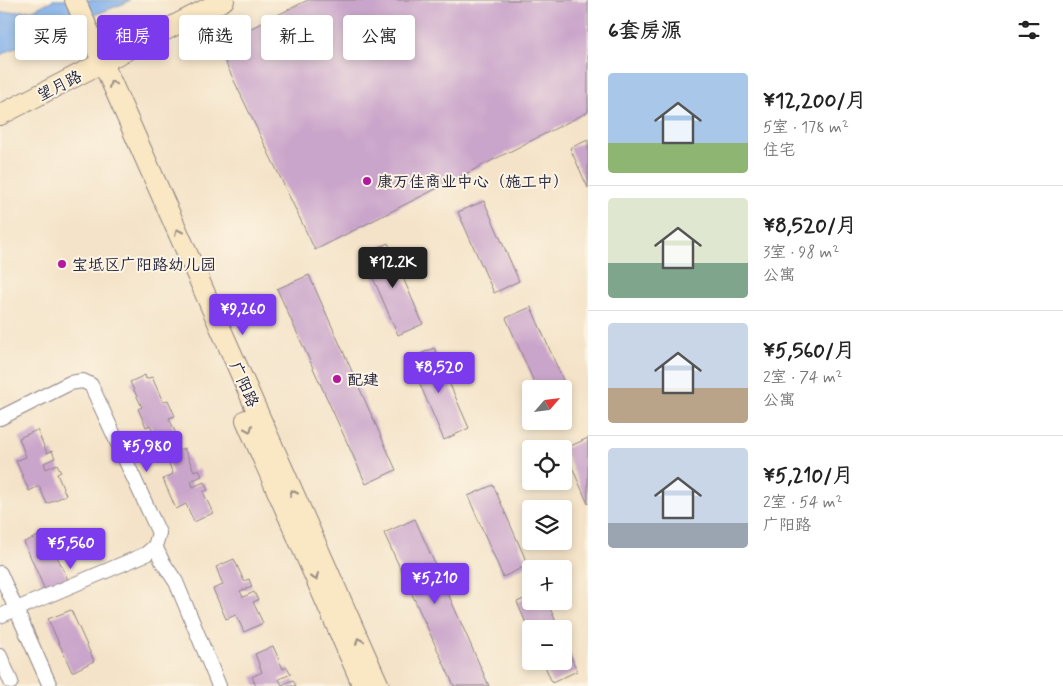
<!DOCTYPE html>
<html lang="zh">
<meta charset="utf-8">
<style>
body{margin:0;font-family:Mynerve,"LXGW WenKai TC",sans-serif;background:#f2f2f2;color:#222;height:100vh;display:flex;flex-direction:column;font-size:19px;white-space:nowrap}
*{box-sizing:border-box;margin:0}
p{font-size:16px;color:#767676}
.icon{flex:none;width:28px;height:28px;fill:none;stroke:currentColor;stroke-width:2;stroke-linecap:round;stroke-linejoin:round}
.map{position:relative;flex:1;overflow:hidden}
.side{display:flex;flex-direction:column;background:#fff;width:475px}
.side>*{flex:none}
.top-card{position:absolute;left:15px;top:15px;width:475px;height:45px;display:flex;gap:10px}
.needle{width:32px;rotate:62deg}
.fabs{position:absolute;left:522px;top:380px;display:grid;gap:10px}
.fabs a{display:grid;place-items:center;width:50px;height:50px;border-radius:5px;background:#fff;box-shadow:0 2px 8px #0003;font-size:25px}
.price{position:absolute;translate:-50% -42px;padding:0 11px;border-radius:5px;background:#7c3aed;color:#fff;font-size:16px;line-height:32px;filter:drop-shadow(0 1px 2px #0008)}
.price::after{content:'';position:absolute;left:50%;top:30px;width:15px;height:11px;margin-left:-8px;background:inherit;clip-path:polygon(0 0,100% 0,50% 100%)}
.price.on{background:#222;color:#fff}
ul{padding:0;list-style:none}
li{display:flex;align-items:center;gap:15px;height:125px;padding:0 20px}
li+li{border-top:1px solid #e0e0e0}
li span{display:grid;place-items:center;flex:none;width:140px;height:100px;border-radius:5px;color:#555}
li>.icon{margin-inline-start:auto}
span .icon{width:60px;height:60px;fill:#fffc;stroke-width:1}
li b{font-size:21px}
h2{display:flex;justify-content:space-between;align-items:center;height:60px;padding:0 20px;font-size:21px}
.tag{padding:0 18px;border-radius:5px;background:#fff;box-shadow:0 2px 8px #0003;font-size:18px;line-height:45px}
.tag.on{background:#7c3aed;color:#fff}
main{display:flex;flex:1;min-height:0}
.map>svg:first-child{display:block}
</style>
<main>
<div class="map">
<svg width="588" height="686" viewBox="0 0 588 686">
<rect width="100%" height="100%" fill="#fcf5e5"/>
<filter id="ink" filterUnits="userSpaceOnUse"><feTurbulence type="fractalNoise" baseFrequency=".02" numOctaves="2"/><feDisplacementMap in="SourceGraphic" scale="10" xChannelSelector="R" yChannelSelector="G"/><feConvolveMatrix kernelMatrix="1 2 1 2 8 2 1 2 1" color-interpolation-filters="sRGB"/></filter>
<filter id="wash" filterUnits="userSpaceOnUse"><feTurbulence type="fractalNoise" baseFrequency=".0096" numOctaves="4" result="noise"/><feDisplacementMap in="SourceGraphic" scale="20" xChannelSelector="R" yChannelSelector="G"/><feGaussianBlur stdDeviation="1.12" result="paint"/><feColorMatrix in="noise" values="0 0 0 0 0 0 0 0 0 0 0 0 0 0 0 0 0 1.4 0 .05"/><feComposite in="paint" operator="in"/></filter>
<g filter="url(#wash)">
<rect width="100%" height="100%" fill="#f4e3c8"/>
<!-- water -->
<path fill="#7fafea" stroke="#506892" d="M 53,0 L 130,0 L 125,3 L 45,34 L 0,55 L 0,13 L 33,10 Z"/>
<g id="blocks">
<!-- building -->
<g fill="#caa5cb">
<path d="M 308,0 L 588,0 L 588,112 L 315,250 L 217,45 Z"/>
<path d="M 588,140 L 588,188 L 570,148 Z"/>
<path d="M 484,201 L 519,281 L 494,293 L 458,212 Z"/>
<path d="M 388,243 L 423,324 L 398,335 L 363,255 Z"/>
<path d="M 309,275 L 396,470 L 366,484 L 277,289 Z"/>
<path d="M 531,307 L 566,387 L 564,389 L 537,389 L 506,318 Z"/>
<path d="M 434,348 L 469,428 L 444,440 L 409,359 Z"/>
<path d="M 145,375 L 146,379 L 152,377 L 163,402 L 168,400 L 175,416 L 169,418 L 177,436 L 159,444 L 150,425 L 146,427 L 138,409 L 142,407 L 130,382 Z"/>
<path d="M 37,430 L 47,453 L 52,451 L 55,458 L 44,463 L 46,469 L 57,464 L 61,472 L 57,474 L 66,495 L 47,504 L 39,486 L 29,491 L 16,461 L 26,457 L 19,438 Z"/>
<path d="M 588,438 L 588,504 L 564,449 Z"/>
<path d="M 184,448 L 194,471 L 199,469 L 202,476 L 191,481 L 193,487 L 204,482 L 208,490 L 203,492 L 213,513 L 194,522 L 186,504 L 176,509 L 163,479 L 173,474 L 166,456 Z"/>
<path d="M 493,485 L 528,565 L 503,577 L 468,496 Z"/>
<path d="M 415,519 L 489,686 L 454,686 L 384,533 Z"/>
<path d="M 46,533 L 70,584 L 47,595 L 24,542 Z"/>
<path d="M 234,559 L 244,581 L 249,579 L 252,587 L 240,591 L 243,597 L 254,592 L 258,600 L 253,602 L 263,623 L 244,632 L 236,615 L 226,619 L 213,589 L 223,585 L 216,567 Z"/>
<path d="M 531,596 L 531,601 L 547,601 L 559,629 L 531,629 L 531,635 L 517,602 Z"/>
<path d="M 71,610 L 94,661 L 72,672 L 48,619 Z"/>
<path d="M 564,640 L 577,671 L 552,683 L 543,661 L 564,661 Z"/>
<path d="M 273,646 L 283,669 L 287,667 L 291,674 L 279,679 L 282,685 L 293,680 L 296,686 L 256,686 L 252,677 L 262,672 L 255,654 Z"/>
</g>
</g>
</g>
<g filter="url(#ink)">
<use href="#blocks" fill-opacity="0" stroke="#8b8282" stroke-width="1"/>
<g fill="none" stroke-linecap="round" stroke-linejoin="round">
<!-- street casing -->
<g stroke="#8b8282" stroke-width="16">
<g id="street">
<path d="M 0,418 L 70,383 L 83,381 L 91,385 L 159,533 L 155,546 L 162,561 L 176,582 L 219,686"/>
<path d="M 0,573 L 50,686"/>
<path d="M 0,616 L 146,554 L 155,546"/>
<path d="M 0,656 L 11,682"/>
</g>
</g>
<!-- secondary casing -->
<g stroke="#8b8282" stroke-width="22">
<g id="secondary">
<path d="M 75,0 L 379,686"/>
<path d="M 0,115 L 224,0"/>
<path d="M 246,420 L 363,686"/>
</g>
</g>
<!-- street -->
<use href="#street" stroke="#fff" stroke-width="14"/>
<!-- secondary -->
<use href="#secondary" stroke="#fae7c3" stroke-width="20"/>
</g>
<!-- one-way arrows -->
<defs><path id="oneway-chevron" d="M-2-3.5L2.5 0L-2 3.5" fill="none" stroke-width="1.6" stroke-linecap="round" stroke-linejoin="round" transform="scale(1.25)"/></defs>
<g stroke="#998e86">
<use href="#oneway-chevron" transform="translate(112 84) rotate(-114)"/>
<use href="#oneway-chevron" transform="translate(178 232) rotate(-114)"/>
<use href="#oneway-chevron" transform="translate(249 429) rotate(66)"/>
<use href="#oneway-chevron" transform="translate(293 493) rotate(-114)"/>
<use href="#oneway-chevron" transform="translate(315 577) rotate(66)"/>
<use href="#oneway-chevron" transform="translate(359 641) rotate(-114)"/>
</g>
</g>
<!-- markers -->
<g fill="#b5179e" stroke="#fcf5e5" stroke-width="2">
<circle cx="367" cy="181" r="5"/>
<circle cx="62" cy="264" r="5"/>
<circle cx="337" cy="379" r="5"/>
</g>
<g text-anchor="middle" stroke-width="4" stroke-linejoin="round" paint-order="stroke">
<!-- street labels -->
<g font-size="16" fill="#22223b" stroke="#fcf5e5">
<text transform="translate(59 85) rotate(-27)" y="6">望月路</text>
<text transform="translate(245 384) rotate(66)" y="6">广阳路</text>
</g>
<!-- poi labels -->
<g font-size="16" fill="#22223b" stroke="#fcf5e5" text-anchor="start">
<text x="377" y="187">康万佳商业中心（施工中）</text>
<text x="72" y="270">宝坻区广阳路幼儿园</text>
<text x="347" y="385">配建</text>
</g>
</g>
</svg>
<div class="fabs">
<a><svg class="needle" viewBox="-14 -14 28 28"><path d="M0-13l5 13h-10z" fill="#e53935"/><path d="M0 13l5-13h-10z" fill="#767676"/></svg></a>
<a><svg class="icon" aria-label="locate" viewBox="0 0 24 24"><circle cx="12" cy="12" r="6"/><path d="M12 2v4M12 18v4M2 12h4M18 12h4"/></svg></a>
<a><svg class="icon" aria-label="layers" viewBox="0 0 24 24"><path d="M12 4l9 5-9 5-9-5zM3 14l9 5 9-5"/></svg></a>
<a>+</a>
<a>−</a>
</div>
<b class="price on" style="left:393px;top:289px">¥12.2K</b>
<b class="price" style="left:243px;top:336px">¥9,260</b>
<b class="price" style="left:439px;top:394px">¥8,520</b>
<b class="price" style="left:147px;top:473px">¥5,980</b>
<b class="price" style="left:71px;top:570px">¥5,560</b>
<b class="price" style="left:435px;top:605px">¥5,210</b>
<div class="top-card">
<a class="tag">买房</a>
<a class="tag on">租房</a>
<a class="tag">筛选</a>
<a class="tag">新上</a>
<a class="tag">公寓</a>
</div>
</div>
<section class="side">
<h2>6套房源<svg class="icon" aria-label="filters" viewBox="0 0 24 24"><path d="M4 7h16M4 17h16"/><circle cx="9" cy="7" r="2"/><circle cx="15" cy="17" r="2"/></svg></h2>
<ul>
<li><span style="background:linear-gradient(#a9c7e8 70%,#8fb573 0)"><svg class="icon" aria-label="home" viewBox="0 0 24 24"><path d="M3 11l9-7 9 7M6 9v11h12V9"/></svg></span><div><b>¥12,200/月</b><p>5室 · 178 m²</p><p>住宅</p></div></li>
<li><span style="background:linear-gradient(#dfe7d0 65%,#7fa58c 0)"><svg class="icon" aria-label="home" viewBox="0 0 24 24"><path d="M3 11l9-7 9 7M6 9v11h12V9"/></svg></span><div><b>¥8,520/月</b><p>3室 · 98 m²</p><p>公寓</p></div></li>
<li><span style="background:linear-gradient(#c9d6e8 65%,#b9a48a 0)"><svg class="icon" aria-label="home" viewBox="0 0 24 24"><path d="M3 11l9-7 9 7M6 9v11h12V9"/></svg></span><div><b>¥5,560/月</b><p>2室 · 74 m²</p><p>公寓</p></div></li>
<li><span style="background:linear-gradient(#c9d6e8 75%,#9aa5b1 0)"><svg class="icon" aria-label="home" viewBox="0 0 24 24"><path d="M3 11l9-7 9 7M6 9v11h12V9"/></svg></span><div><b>¥5,210/月</b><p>2室 · 54 m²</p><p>广阳路</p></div></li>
</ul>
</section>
</main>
